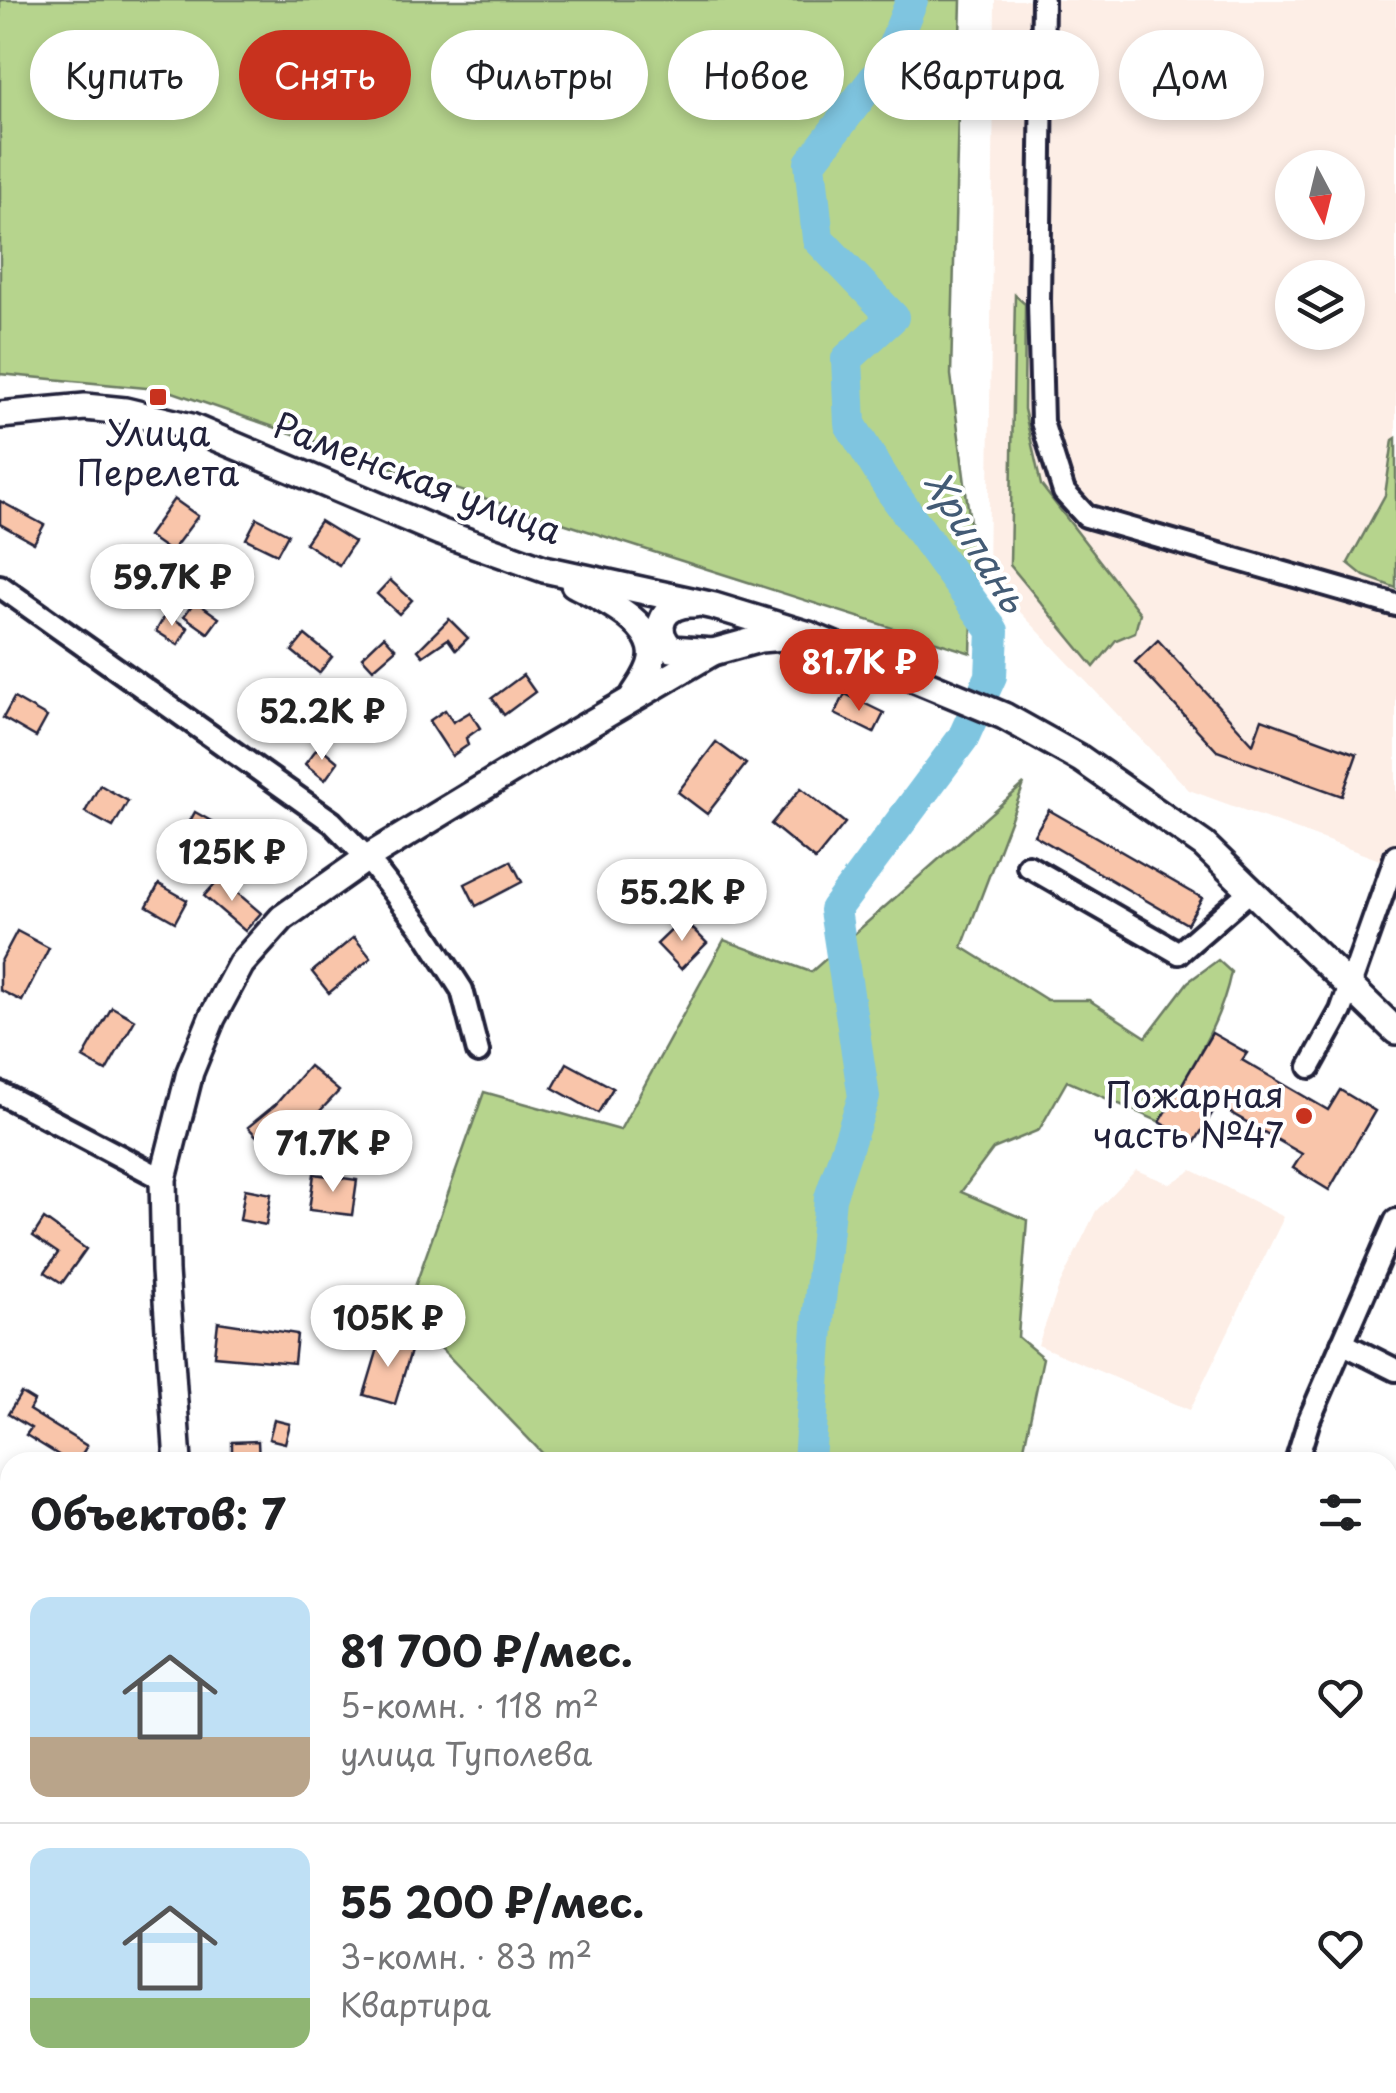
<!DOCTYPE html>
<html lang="ru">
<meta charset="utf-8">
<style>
body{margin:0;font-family:"Playpen Sans",sans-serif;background:#f6f6f6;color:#202124;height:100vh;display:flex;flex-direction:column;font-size:38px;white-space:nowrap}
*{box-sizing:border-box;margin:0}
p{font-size:32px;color:#757577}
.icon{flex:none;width:55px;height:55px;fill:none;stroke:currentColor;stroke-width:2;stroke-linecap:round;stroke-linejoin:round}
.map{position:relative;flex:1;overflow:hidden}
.sheet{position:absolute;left:0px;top:1452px;width:1398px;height:642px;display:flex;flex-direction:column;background:#fff;border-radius:30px 30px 0 0;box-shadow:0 5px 15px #0003}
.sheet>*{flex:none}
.top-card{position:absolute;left:30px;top:30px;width:1338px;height:90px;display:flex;gap:20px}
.needle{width:65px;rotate:173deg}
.fabs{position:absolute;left:1275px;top:150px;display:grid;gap:20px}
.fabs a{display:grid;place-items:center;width:90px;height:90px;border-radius:50%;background:#fff;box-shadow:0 5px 15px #0003;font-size:50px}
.price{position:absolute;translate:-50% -85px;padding:0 22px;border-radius:35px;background:#fff;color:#222;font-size:32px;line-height:65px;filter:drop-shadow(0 2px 5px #0008)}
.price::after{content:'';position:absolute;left:50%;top:60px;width:30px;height:22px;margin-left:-15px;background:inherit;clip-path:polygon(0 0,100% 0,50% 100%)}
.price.active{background:#c8321e;color:#fff}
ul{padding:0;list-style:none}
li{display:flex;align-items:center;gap:30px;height:250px;padding:0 30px}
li+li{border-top:2px solid #e0e0e0}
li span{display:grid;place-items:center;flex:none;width:280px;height:200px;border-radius:20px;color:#555}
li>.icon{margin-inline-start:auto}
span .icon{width:120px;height:120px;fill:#fffc;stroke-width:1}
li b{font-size:42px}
h2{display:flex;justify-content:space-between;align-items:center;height:120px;padding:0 30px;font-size:42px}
.tag{padding:0 35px;border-radius:45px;background:#fff;box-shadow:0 5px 15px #0003;font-size:35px;line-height:90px}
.tag.active{background:#c8321e;color:#fff}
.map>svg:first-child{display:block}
</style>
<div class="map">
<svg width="1396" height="2093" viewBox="0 0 1396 2093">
<rect width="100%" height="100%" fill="#fff"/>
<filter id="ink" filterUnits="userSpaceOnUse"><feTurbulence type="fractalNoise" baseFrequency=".01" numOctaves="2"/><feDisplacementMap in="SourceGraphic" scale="20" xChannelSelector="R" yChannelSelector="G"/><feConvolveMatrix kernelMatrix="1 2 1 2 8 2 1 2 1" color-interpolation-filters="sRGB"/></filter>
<g filter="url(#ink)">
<!-- built -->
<g fill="#fdeee6" fill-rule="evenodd">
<path d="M 995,0 L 1396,0 L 1396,866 L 1189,790 L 988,578 ZM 1292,168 L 1348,168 L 1348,222 L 1292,222 ZM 1292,278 L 1348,278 L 1348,332 L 1292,332 Z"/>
<path d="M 1136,1170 L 1170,1184 L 1192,1170 L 1284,1217 L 1190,1410 L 1038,1345 L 1060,1284 L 1096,1211 Z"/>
</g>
<!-- green -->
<g fill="#b6d48d" stroke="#6c7b64" stroke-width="2.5">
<path d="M 0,0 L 961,0 L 951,375 L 974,554 L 971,653 L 421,478 L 167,390 L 0,374 Z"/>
<path d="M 1015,295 L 1025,304 L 1024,409 L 1041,485 L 1140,613 L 1135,632 L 1116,640 L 1094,667 L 1010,565 Z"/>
<path d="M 1396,438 L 1396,588 L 1364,576 L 1348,563 L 1385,495 L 1393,440 Z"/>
<path d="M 1024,784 L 962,947 L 1047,1000 L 1089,1000 L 1146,1037 L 1188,982 L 1218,960 L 1231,972 C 1220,1027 1187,1074 1160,1122 L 1067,1081 L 1039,1130 L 993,1149 L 961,1192 L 1027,1220 L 1018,1337 L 1043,1358 L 1021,1462 L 551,1462 L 406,1312 L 484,1092 L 620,1130 L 724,940 L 811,972 Z"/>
<path d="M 471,2085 L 600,2085 L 593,2093 L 486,2093 Z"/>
<path d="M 690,2085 L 858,2085 L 861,2093 L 693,2093 Z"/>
</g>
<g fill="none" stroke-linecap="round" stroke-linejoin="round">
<!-- river -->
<g stroke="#7fc5e0" stroke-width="32">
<path d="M 809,1462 L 819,1311 L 830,1198 L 864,1097 L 835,910 L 963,738 L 991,676 L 993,631 L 890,489 L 850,424 L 847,359 L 893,317 L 818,239 L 810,163 L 887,62 L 912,0"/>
<path d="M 832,2085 L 837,2093"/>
</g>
</g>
<!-- building -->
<g fill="#f9c5aa" stroke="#22223b" stroke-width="2.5">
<path d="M 174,499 L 198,516 L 171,552 L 148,536 Z"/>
<path d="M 0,501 L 44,525 L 34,543 L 0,524 Z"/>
<path d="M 257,518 L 288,534 L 277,554 L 246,539 Z"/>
<path d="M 320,521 L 354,542 L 339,565 L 305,543 Z"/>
<path d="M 133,569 L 151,580 L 136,605 L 118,594 Z"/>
<path d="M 390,580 L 412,600 L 399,614 L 377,594 Z"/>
<path d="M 195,601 L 219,618 L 208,633 L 184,616 Z"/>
<path d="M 166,614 L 188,628 L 178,645 L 156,631 Z"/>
<path d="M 449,619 L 468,638 L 456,650 L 448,639 L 423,656 L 418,650 Z"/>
<path d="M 305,635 L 332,657 L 319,673 L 292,651 Z"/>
<path d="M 384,636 L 396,649 L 373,669 L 362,657 Z"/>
<path d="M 1158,640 L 1253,744 L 1262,719 L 1357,754 L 1342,796 L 1217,751 L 1135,662 Z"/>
<path d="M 523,675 L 535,692 L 504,715 L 492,698 Z"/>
<path d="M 377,686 L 392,701 L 371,722 L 356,707 Z"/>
<path d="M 845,694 L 884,713 L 874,733 L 835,714 Z"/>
<path d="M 14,698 L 47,717 L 36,737 L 3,718 Z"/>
<path d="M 445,710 L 453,722 L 470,712 L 480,728 L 466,738 L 468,745 L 452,756 L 429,721 Z"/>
<path d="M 716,742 L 746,764 L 707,814 L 678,792 Z"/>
<path d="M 319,746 L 338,762 L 325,780 L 305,764 Z"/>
<path d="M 100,785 L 128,801 L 113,827 L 85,812 Z"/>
<path d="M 801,788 L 845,823 L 815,860 L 771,824 Z"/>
<path d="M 1049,810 L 1202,898 L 1187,924 L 1034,835 Z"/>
<path d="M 195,812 L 227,830 L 205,870 L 173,852 Z"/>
<path d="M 511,861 L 522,882 L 476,906 L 465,884 Z"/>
<path d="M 624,877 L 652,900 L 635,920 L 607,897 Z"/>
<path d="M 220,878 L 261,913 L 245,931 L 204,896 Z"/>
<path d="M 159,884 L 187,900 L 175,922 L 147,906 Z"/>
<path d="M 683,919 L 707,943 L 681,969 L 657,944 Z"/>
<path d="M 17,931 L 49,948 L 22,1001 L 0,990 L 0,963 Z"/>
<path d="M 354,937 L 371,958 L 329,993 L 312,972 Z"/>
<path d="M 112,1007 L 135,1020 L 106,1071 L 83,1058 Z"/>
<path d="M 1212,1033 L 1247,1053 L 1242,1060 L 1328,1110 L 1340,1090 L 1375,1111 L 1329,1190 L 1293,1168 L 1302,1154 L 1217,1105 L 1195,1142 L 1160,1122 Z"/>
<path d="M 567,1063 L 613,1088 L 598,1113 L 553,1088 Z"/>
<path d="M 309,1066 L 339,1091 L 276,1157 L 248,1127 L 275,1105 Z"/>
<path d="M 314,1174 L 357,1180 L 352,1215 L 309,1210 Z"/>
<path d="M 245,1189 L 271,1194 L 266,1225 L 240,1220 Z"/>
<path d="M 44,1219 L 86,1249 L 62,1283 L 45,1272 L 58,1253 L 33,1236 Z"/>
<path d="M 218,1322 L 297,1334 L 294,1363 L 214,1356 Z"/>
<path d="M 382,1335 L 413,1344 L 395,1404 L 364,1395 Z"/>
<path d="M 21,1393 L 34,1401 L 29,1410 L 87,1446 L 77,1462 L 70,1462 L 26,1435 L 31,1428 L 8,1414 Z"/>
<path d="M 274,1420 L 290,1424 L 285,1443 L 269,1439 Z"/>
<path d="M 258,1441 L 259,1462 L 232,1462 L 232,1442 Z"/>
</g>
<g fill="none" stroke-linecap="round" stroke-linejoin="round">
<!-- minor casing -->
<g stroke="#22223b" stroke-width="28">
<g id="minor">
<path d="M 1043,0 L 1039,301 L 1042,422 L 1064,492 L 1086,516 L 1396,605"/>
<path d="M 0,586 L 332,822 L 367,858 L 424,931 L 462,990 L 478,1052"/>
<path d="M 1028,866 L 1179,953 L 1250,891"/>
<path d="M 1310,1067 L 1341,1011 L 1396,856"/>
<path d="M 0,1093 L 163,1179"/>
<path d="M 1342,1343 L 1396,1370"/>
<path d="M 1296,1462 L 1309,1420 L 1396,1220"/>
<path d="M 1388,1632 L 1396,1636"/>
<path d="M 0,1988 L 10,1970"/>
<path d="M 301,2085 L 305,2093"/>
<path d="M 281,2093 L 283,2085"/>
<path d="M 1216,2093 L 1216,2085"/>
</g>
</g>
<!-- major casing -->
<g stroke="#22223b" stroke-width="32">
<g id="major">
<path d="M 0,415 L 85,407 L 125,411 L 191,427 L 440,532 L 544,569 L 714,606 L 809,635 L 1004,716 L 1081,759 L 1204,845 L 1396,1031"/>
<path d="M 574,584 C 600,598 657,623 652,659 C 650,673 641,684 634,695"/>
<path d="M 694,604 C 665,602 649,628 672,649 L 713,652"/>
<path d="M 178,1462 L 165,1271 L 163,1179 L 190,1072 L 212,1018 L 241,964 L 282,918 L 367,858 L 535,756 L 713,652 L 760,639 L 794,636"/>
<path d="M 0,1625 L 10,1631"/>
</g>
</g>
<!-- minor -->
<use href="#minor" stroke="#fff" stroke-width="20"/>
<!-- major -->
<use href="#major" stroke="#fff" stroke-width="25"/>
</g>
</g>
<!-- markers -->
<g fill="#c8321e" stroke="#fff" stroke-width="4">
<rect x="148" y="387" width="20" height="20" rx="5"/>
<circle cx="1304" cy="1116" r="10"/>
</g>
<g text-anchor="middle" stroke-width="8" stroke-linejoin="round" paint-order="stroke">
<!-- poi labels -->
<g font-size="35" fill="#22223b" stroke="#fff">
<text x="158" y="446">Улица<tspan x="158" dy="40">Перелета</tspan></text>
<text x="1284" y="1108" text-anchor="end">Пожарная<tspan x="1284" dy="40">часть №47</tspan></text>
</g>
<!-- street labels -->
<g font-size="35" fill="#22223b" stroke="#fff">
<text transform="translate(417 479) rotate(21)" y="12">Раменская улица</text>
</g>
<!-- water labels -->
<g font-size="38" font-style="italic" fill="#435b75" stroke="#fff">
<text transform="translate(975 542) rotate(58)" y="13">Хрипань</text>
</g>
</g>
</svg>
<div class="fabs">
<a><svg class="needle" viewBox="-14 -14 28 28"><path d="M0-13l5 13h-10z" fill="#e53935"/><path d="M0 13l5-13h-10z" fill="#757577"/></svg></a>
<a><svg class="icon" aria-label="layers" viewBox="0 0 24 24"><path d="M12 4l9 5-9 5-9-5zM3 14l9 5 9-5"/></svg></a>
</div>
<b class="price" style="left:172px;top:629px">59.7K ₽</b>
<b class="price active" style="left:859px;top:714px">81.7K ₽</b>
<b class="price" style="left:322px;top:763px">52.2K ₽</b>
<b class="price" style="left:232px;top:904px">125K ₽</b>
<b class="price" style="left:682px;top:944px">55.2K ₽</b>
<b class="price" style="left:333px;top:1195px">71.7K ₽</b>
<b class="price" style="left:388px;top:1370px">105K ₽</b>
<div class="top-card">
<a class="tag">Купить</a>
<a class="tag active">Снять</a>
<a class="tag">Фильтры</a>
<a class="tag">Новое</a>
<a class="tag">Квартира</a>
<a class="tag">Дом</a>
</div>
<section class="sheet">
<h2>Объектов: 7<svg class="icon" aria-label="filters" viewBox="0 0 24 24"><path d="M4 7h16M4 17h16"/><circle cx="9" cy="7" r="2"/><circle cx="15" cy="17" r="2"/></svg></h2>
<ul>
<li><span style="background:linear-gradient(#bfe0f5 70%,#b9a48a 0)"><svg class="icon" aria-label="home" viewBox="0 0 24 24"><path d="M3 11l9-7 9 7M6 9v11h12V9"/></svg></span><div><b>81 700 ₽/мес.</b><p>5-комн. · 118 m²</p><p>улица Туполева</p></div><svg class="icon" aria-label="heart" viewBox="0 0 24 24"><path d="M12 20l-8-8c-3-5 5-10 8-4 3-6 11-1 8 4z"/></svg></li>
<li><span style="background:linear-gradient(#bfe0f5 75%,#8fb573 0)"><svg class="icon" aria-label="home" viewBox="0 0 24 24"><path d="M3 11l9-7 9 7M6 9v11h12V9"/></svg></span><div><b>55 200 ₽/мес.</b><p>3-комн. · 83 m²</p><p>Квартира</p></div><svg class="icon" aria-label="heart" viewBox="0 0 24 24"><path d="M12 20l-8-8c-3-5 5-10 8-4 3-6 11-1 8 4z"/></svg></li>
</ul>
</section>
</div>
